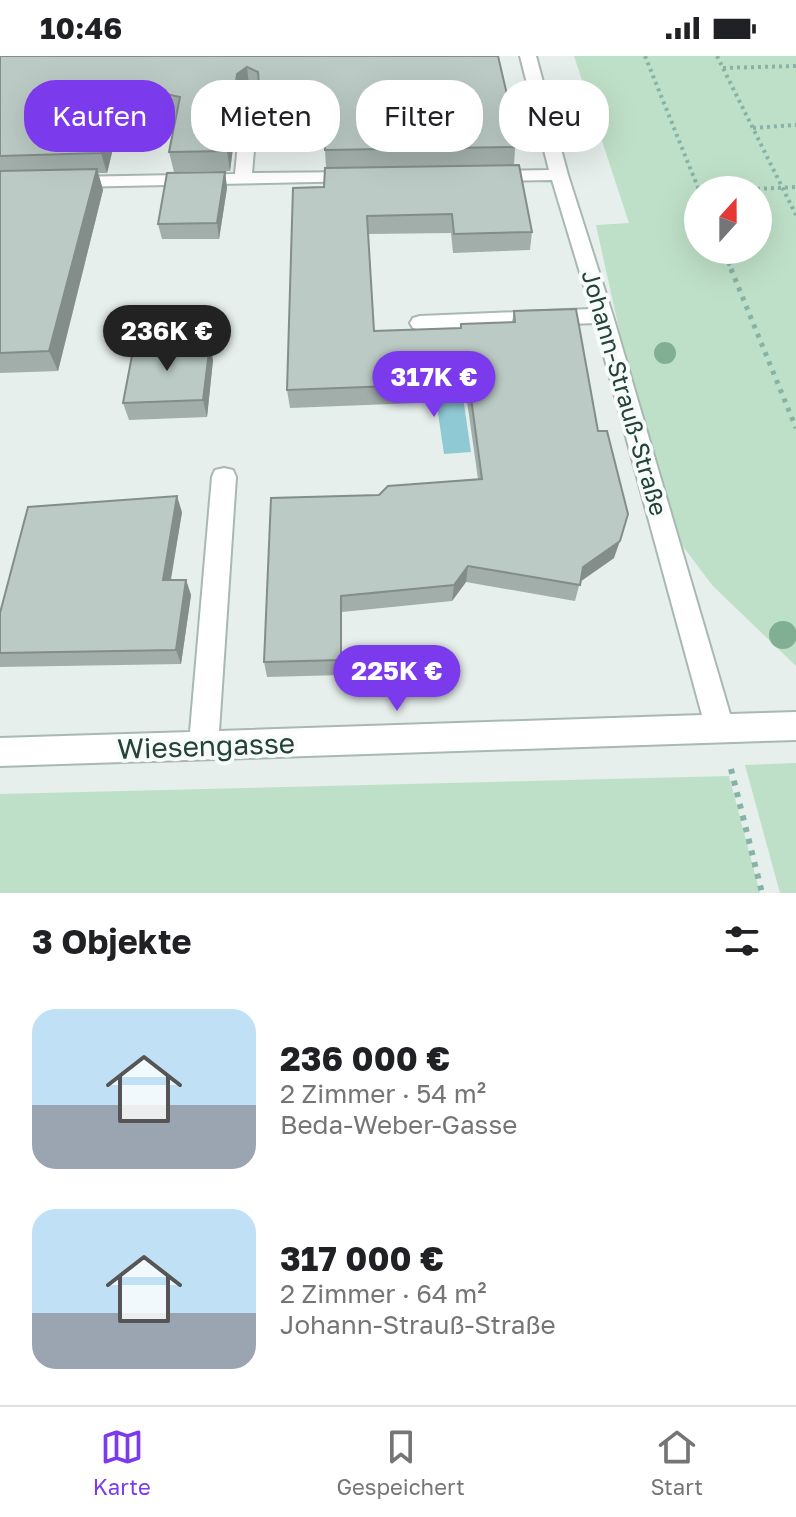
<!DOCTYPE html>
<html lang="de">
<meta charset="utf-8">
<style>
body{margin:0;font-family:"Golos Text",sans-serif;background:#f2f2f2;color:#202124;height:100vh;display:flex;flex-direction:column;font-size:30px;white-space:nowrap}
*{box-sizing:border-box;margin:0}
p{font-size:26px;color:#757577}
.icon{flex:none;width:44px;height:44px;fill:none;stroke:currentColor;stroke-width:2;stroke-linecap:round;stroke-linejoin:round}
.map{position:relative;height:837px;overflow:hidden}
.sheet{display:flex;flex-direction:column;background:#fff;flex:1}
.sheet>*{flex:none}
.top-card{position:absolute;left:24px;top:24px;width:748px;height:72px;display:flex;gap:16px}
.needle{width:52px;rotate:21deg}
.tools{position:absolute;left:684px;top:120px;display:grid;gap:16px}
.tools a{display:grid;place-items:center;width:88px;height:88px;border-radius:50%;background:#fff;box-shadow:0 8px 32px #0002;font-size:40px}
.price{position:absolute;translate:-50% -68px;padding:0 18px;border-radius:28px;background:#7c3aed;color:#fff;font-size:26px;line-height:52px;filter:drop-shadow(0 2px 4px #0008)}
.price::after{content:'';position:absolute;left:50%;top:48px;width:24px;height:18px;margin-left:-12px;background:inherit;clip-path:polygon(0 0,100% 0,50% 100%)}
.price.current{background:#222;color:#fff}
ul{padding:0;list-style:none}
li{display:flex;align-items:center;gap:24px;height:200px;padding:0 32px}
li span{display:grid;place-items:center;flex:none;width:224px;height:160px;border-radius:24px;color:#555}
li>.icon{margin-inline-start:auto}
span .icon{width:96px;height:96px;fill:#fffc;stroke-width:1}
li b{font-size:34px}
h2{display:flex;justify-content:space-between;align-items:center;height:96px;padding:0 32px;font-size:34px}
.pill{padding:0 28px;border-radius:32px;background:#fff;box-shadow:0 8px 32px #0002;font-size:28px;line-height:72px}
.pill.current{background:#7c3aed;color:#fff}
.status{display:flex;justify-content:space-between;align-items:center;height:56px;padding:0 40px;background:#fff;direction:ltr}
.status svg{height:22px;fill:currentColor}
.tabs{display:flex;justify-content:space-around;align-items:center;height:112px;border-top:2px solid #e0e0e0;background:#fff;font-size:22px;color:#757577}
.tabs a{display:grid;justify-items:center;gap:4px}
.tabs .current{color:#7c3aed}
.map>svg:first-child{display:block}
</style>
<div class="status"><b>10:46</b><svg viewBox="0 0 49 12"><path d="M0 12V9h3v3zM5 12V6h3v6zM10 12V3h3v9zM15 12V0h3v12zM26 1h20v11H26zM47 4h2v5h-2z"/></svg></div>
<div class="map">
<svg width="796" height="837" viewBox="0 0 796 837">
<rect width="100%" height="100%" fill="#e6efeb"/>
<!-- green -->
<g fill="#bfe0c8" fill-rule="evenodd">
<path d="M 574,0 L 796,0 L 796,610 L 712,529 L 660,460 L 596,169 L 629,167 ZM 698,134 L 758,134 L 758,194 L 698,194 Z"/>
<path d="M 796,707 L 796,837 L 780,837 L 745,709 Z"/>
<path d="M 729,720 L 760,837 L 0,837 L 0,738 Z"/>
</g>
<!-- water -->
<path fill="#8ec9d4" d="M 463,341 L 471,396 L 444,398 L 436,343 Z"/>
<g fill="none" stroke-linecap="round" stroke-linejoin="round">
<!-- minor casing -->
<g stroke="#a8b8b2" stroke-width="4">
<g id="minor">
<path d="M 520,0 L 536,0 L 568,119 L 613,260 L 730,658 L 796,656 L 796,684 L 0,710 L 0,682 L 190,676 L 212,421 L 215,414 L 224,412 L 233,414 L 236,421 L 219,675 L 702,659 L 595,267 L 420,274 L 413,272 L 410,267 L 413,262 L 420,260 L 591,253 L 552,124 L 489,125 L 480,120 L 489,115 L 549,114 Z"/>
<path d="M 251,33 L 259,38 L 252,117 L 357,116 L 363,117 L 366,121 L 363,125 L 69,131 L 60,126 L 69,121 L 235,118 L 243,38 Z"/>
</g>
</g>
<!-- path-far2 -->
<g stroke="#86b3a5" stroke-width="4" stroke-dasharray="3 4" stroke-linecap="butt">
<path d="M 645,0 L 699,134"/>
<path d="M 717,0 L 796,159"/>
<path d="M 723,12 L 796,10"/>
<path d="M 753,72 L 796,69"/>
<path d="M 736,134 L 796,131"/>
<path d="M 723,194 L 732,215"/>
</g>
<!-- path-far1 -->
<path stroke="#86b3a5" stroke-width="5" stroke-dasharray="4 6" stroke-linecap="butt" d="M 731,213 L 796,372"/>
<!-- path -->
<path stroke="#86b3a5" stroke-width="6" stroke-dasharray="5 7" stroke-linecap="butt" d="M 731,713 L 762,837"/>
<!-- minor -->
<use href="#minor" fill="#fff" fill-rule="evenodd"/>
</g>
<!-- trees -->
<g fill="#80af93">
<circle cx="665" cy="297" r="11"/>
<circle cx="783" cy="579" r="14"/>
</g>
<!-- wall -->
<g fill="#a1aea9">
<path d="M 0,0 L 498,0 L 516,77 L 514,109 L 532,176 L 530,194 L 453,197 L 451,177 L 368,178 L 374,275 L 461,272 L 512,266 L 514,255 L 614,502 L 580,526 L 575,545 L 466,526 L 452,545 L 342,556 L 342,619 L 267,621 L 264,606 L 379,439 L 478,423 L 467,345 L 290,352 L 287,334 L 324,131 L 326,112 L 325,94 L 326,68 L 297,68 L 295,50 L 261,47 L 260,35 L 249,30 L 240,38 L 230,115 L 174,116 L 169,96 L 176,59 L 124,48 L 107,117 L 98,117 L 103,134 L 58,315 L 0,317 Z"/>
<path d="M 225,116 L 227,132 L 219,183 L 162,183 L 158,168 Z"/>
<path d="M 213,304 L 207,361 L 129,364 L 123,347 Z"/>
<path d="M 182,456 L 171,524 L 186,524 L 191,539 L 181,608 L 0,611 L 0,557 Z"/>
</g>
<!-- shaded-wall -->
<g fill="#838d89">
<path d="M 247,11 L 249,30 L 240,38 L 230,115 L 227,95 L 237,18 Z"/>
<path d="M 119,28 L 124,48 L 107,117 L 101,97 Z"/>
<path d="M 97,113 L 103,134 L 58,315 L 49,295 Z"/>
<path d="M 225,116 L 227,132 L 219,183 L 217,167 Z"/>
<path d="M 210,287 L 213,304 L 207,361 L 203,344 Z"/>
<path d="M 177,440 L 182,456 L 168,539 L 163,524 Z"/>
<path d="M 620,485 L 614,502 L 578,527 L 583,511 Z"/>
<path d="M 468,510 L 466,526 L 452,545 L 454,529 Z"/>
<path d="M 186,524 L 191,539 L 181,608 L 176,594 Z"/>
<path d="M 341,540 L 342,556 L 342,619 L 341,604 Z"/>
</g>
<!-- building -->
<g fill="#bbcac4" stroke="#838d89" stroke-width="2">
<path d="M 0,0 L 498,0 L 516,77 L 513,77 L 516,91 L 325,94 L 326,48 L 295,48 L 295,30 L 259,28 L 258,16 L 247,11 L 237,18 L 227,95 L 169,96 L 180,41 L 119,28 L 101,97 L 0,100 Z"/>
<path d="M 519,109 L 532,176 L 454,178 L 452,158 L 367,160 L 374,275 L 461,272 L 461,268 L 515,266 L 514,255 L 576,253 L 598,375 L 607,375 L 628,458 L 620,485 L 583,511 L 580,529 L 468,510 L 454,529 L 341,540 L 341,604 L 264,606 L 271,442 L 379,439 L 388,430 L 482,423 L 469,327 L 287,334 L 293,132 L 324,131 L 325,112 Z"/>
<path d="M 97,113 L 49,295 L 0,297 L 0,115 Z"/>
<path d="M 225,116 L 217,167 L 158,168 L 167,117 Z"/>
<path d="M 210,287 L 203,344 L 123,347 L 134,289 Z"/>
<path d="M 177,440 L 163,524 L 186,524 L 176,594 L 0,597 L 0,557 L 28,451 Z"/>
</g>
<g text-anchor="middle" stroke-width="8" stroke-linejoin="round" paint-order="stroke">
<!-- street labels -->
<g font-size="24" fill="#24423a" stroke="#f7fbf9">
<text transform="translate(624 337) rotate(74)" y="8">Johann-Strauß-Straße</text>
</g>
<!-- near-street labels -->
<g font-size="28" fill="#24423a" stroke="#f7fbf9">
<text transform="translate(206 690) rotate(-2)" y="10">Wiesengasse</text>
</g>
</g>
</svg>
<div class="tools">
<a><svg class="needle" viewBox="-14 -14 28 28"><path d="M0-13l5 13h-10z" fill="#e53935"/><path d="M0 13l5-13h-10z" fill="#757577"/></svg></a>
</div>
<b class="price current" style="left:167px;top:317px">236K €</b>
<b class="price" style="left:434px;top:363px">317K €</b>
<b class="price" style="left:397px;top:657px">225K €</b>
<div class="top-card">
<a class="pill current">Kaufen</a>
<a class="pill">Mieten</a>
<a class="pill">Filter</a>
<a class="pill">Neu</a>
</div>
</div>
<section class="sheet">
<h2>3 Objekte<svg class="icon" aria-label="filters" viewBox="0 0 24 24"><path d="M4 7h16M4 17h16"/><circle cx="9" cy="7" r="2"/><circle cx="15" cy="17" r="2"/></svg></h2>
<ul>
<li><span style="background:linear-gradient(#bfe0f5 60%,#9aa5b1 0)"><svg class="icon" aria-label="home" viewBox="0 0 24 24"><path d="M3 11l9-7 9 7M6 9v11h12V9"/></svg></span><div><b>236 000 €</b><p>2 Zimmer · 54 m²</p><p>Beda-Weber-Gasse</p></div></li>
<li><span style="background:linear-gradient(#bfe0f5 65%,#9aa5b1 0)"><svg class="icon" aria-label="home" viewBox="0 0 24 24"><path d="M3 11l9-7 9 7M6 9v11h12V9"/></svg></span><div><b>317 000 €</b><p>2 Zimmer · 64 m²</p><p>Johann-Strauß-Straße</p></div></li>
</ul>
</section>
<nav class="tabs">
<a class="current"><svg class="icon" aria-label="map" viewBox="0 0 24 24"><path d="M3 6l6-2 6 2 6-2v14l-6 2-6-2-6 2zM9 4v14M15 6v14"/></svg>Karte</a>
<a><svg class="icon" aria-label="saved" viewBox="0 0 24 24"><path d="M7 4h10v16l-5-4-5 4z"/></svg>Gespeichert</a>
<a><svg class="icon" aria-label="home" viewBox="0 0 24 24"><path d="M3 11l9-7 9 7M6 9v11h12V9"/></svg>Start</a>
</nav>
